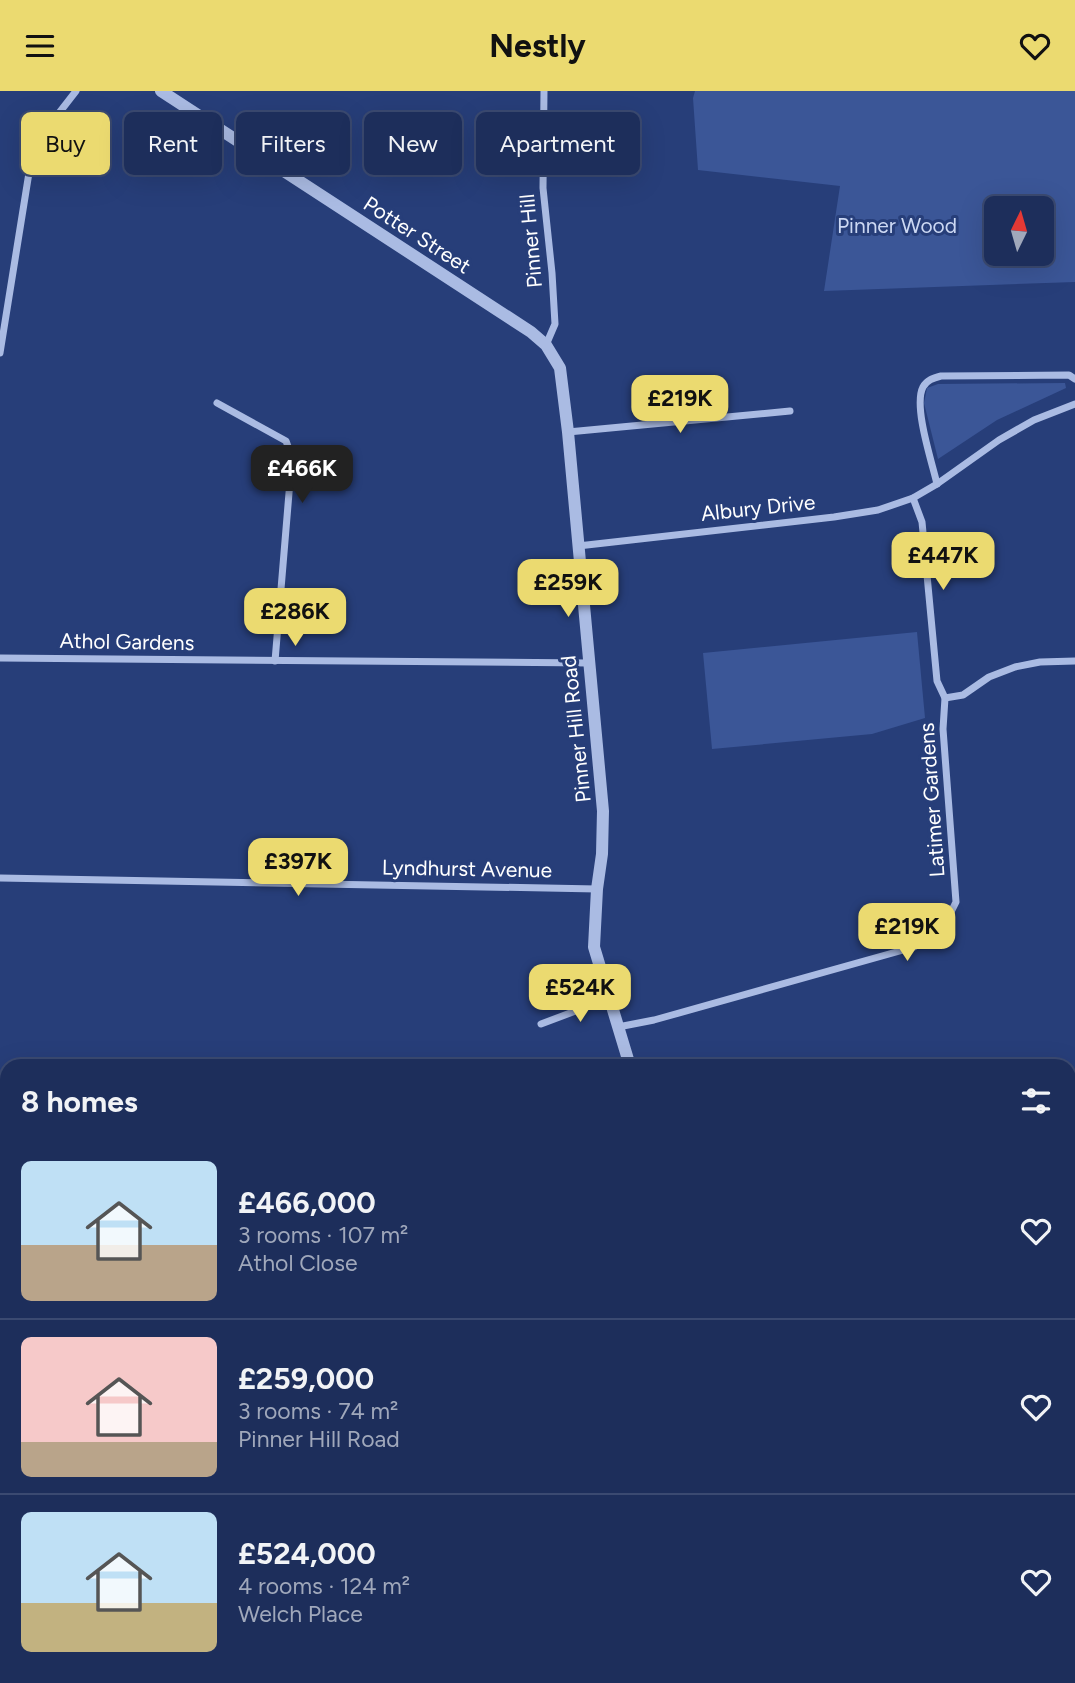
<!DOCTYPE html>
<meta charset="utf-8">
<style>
body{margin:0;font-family:Figtree,sans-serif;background:#2a3a64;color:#f1f3f6;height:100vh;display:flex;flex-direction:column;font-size:26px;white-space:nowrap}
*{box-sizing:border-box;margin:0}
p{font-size:23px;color:#a0a8bb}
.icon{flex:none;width:38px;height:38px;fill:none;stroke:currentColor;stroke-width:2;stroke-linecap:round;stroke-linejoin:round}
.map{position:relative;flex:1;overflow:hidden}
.sheet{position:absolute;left:0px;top:968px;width:1076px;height:625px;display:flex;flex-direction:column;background:#1d2e5b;border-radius:21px 21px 0 0;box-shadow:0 7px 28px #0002,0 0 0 2px #3b4a71}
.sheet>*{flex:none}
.top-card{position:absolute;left:21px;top:21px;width:700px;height:63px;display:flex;gap:14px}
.needle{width:46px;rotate:5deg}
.fabs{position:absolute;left:984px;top:105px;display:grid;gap:14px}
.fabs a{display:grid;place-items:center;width:70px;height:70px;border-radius:10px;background:#1d2e5b;box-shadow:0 7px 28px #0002,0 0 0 2px #3b4a71;font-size:35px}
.price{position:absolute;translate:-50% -60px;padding:0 16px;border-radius:14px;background:#ebda70;color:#111;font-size:23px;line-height:46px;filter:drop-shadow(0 2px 4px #0008)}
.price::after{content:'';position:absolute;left:50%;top:42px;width:21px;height:16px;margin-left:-10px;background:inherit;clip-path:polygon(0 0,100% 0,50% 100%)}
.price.on{background:#222;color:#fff}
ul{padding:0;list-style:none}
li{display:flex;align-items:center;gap:21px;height:175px;padding:0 21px}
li+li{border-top:2px solid #3b4a71}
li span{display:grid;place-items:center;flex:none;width:196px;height:140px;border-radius:10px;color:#555}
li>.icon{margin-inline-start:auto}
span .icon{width:84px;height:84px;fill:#fffc;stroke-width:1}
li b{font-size:30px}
h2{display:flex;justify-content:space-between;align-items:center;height:84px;padding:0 21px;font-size:30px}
.chip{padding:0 24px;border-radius:10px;background:#1d2e5b;box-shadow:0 7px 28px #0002,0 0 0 2px #3b4a71;font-size:24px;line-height:63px}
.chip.on{background:#ebda70;color:#111}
header{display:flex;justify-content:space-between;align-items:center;height:91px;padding:0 21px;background:#ebda70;color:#111;font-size:32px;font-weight:700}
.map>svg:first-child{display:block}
</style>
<header><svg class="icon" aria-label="menu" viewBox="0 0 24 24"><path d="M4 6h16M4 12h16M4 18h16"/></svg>Nestly<svg class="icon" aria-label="heart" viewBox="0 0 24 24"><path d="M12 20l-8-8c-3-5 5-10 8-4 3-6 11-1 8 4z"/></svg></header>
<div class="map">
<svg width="1075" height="1592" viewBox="0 0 1075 1592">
<rect width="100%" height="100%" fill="#273e79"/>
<!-- green -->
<g fill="#3b5697" fill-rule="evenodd">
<path d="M 695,0 L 1075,0 L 1075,191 L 824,200 L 840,95 L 698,79 L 693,7 ZM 1041,117 L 1041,163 L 996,163 L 996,117 Z"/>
<path d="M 1065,292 L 1066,297 L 997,329 L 938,368 L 924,312 L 927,297 L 938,293 Z"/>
<path d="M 917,541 L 925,627 L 872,643 L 712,658 L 703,562 Z"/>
<path d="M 1075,1328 L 1075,1431 L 1069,1415 L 1069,1330 Z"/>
</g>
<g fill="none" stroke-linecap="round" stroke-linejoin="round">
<!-- minor -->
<g stroke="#aabbe3" stroke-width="7">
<path d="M 544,0 L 543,97 L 552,182 L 555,233 L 546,254"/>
<path d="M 0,262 L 32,63 L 38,49 L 76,0"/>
<path d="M 217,312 L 286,350 L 292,366 L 275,570"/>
<path d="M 568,341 L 790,320"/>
<path d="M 937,393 C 932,371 913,315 923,296 C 927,289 933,287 941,285 L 1069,284 L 1075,288"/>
<path d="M 578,455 L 834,426 L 878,419 L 913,407 L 937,393 L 999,349 L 1034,329 L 1075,313"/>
<path d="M 0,567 L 589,572"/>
<path d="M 945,607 L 963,604 L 989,586 L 1015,576 L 1040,571 L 1075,570"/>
<path d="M 0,787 L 597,798"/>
<path d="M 541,933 L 610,907"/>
<path d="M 618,936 L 654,929 L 914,856 L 942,839 L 956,811 L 943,638 L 945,607 L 937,590 L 922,431 L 913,407"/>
<path d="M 0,1001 L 7,1001"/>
<path d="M 1069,1038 L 1075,1036"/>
<path d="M 0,1134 L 7,1139"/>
<path d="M 0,1237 L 7,1243"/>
<path d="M 595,1586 L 599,1592"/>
<path d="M 1007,1586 L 1012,1592"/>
<path d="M 526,1592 L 532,1586"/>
</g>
<!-- tertiary -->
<g stroke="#aabbe3" stroke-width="12">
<path d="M 161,0 L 531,241 L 546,254 L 560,277 L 568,341 L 603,720 L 602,763 L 597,798 L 594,856 L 630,975"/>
<path d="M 899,1586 L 902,1592"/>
</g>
<!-- primary -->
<g stroke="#e9eefc" stroke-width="18">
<path d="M 0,1445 L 7,1451"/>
<path d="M 172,1586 L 180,1592"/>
</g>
</g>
<g text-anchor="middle" stroke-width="6" stroke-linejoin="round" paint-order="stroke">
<!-- park labels -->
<g font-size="21" fill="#ccd8f3" stroke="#273e79">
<text x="897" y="142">Pinner Wood</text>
</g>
<!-- street labels -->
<g font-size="21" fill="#fff" stroke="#273e79">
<text transform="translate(417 144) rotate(33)" y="7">Potter Street</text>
<text transform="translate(531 150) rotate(-95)" y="7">Pinner Hill</text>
<text transform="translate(758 417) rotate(-6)" y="7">Albury Drive</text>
<text transform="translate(127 551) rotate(1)" y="7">Athol Gardens</text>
<text transform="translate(576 638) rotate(-96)" y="7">Pinner Hill Road</text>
<text transform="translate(932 709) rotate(-94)" y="7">Latimer Gardens</text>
<text transform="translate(467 778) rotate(1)" y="7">Lyndhurst Avenue</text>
</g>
</g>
</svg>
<div class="fabs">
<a><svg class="needle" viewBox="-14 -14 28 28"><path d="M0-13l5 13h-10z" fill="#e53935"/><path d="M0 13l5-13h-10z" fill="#a0a8bb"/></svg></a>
</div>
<b class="price" style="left:680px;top:344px">£219K</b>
<b class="price on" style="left:302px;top:414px">£466K</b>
<b class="price" style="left:943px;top:501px">£447K</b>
<b class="price" style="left:568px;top:528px">£259K</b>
<b class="price" style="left:295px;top:557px">£286K</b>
<b class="price" style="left:298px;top:807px">£397K</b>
<b class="price" style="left:907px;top:872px">£219K</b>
<b class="price" style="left:580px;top:933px">£524K</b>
<div class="top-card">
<a class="chip on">Buy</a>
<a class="chip">Rent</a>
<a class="chip">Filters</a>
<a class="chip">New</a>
<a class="chip">Apartment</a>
</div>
<section class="sheet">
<h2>8 homes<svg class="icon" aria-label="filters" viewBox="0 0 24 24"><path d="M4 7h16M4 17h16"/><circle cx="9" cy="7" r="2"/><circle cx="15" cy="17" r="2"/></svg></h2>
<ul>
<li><span style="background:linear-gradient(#bfe0f5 60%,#b9a48a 0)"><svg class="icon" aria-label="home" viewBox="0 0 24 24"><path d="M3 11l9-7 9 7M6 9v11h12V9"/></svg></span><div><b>£466,000</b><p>3 rooms · 107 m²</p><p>Athol Close</p></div><svg class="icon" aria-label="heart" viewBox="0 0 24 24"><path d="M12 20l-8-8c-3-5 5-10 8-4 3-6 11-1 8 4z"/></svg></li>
<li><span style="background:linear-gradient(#f6c9c9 75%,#b9a48a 0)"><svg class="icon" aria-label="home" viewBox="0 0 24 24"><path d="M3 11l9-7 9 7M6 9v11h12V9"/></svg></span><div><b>£259,000</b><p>3 rooms · 74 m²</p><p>Pinner Hill Road</p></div><svg class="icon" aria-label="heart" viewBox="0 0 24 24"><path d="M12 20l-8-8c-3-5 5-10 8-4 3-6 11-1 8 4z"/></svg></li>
<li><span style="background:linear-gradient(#bfe0f5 65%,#c2b280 0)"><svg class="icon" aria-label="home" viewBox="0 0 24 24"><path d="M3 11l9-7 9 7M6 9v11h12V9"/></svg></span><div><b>£524,000</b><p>4 rooms · 124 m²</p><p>Welch Place</p></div><svg class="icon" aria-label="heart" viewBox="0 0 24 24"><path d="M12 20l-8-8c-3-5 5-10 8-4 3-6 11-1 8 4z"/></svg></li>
</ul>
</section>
</div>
